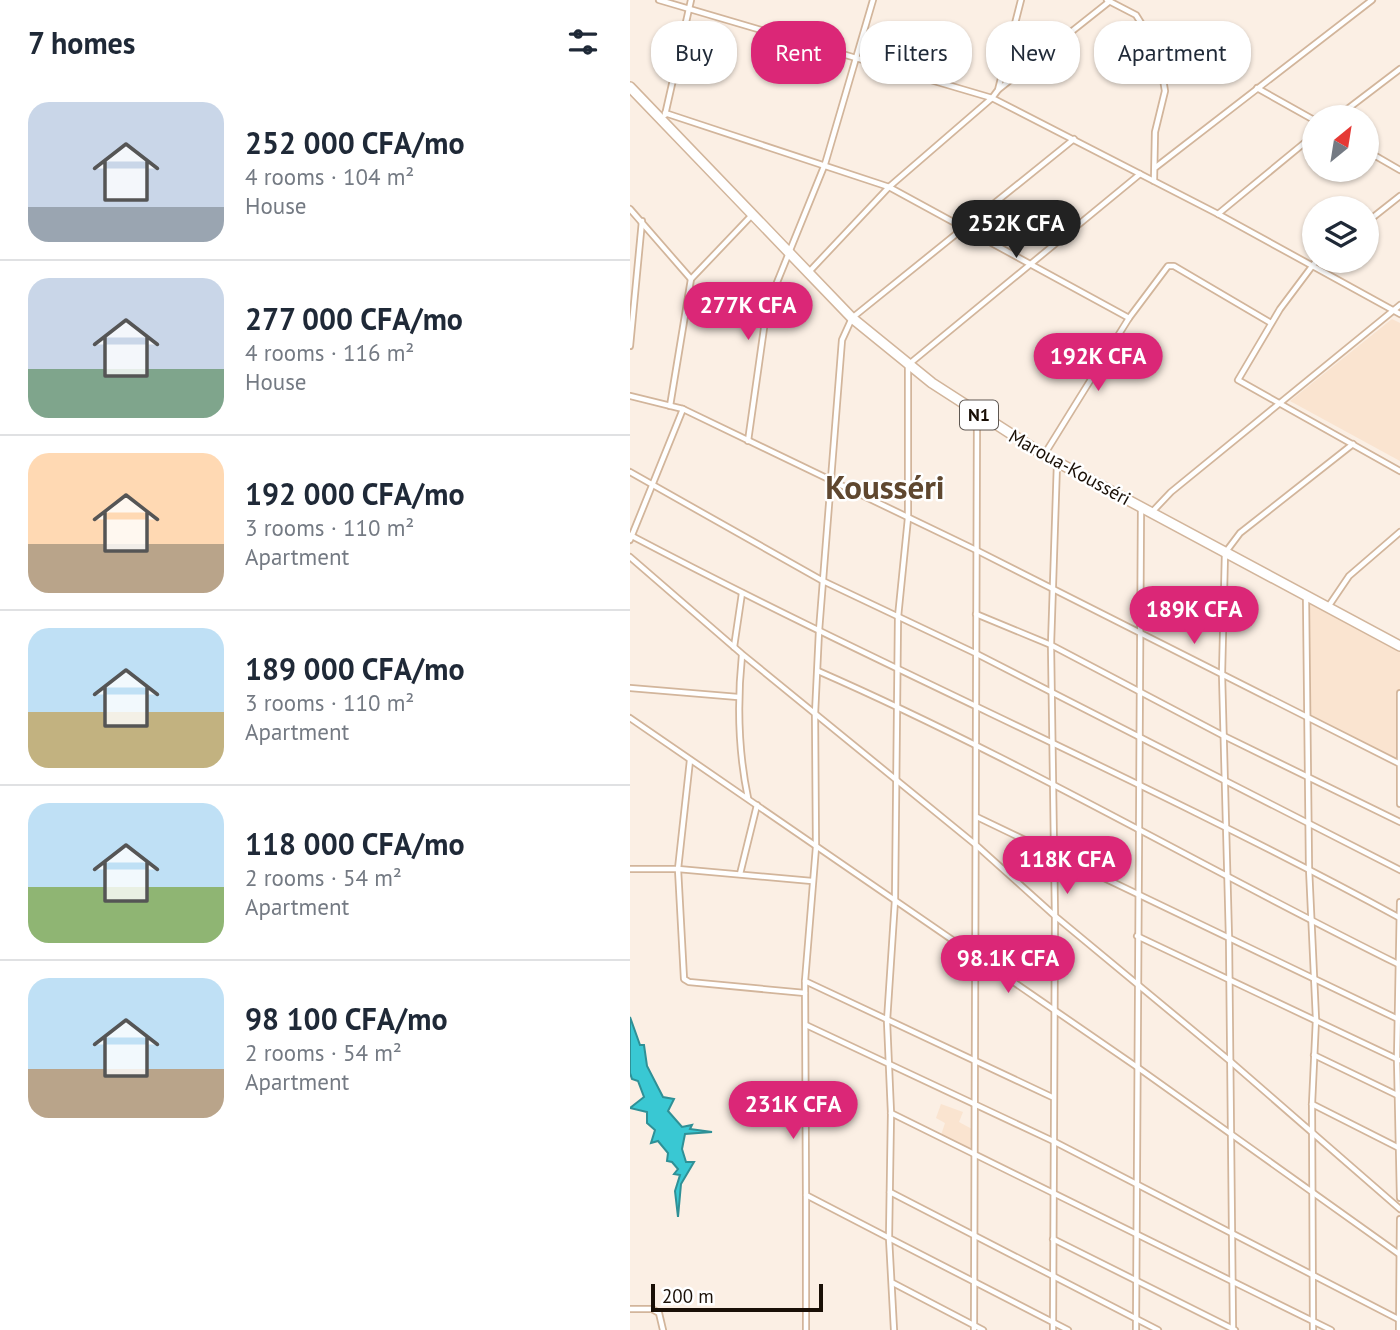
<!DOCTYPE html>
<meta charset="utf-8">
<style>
body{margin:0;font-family:"PT Sans",sans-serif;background:#f2f2f3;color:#1f2937;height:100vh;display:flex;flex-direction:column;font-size:26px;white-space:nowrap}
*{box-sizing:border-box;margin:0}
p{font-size:23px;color:#747a83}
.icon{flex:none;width:38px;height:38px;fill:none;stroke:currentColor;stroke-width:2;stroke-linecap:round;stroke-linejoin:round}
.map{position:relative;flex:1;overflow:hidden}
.panel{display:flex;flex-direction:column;background:#fff;width:630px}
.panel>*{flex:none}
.guide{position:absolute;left:21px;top:21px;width:644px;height:63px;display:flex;gap:14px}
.needle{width:46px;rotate:30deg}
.fabs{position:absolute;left:672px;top:105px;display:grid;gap:14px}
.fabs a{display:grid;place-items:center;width:77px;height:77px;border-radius:50%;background:#fff;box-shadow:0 2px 5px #0004;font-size:35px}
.scale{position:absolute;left:21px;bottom:18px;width:172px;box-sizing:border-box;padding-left:7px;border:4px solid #190f06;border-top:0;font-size:19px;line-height:24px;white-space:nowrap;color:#190f06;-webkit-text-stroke:5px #fff;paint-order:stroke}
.price{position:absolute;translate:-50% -60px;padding:0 16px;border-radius:24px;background:#db2777;color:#fff;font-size:23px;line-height:46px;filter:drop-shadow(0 2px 4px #0008)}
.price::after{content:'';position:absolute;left:50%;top:42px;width:21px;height:16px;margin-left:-10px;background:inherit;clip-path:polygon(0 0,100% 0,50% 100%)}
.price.selected{background:#222;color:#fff}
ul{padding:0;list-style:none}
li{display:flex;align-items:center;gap:21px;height:175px;padding:0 28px}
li+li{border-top:2px solid #e0e1e3}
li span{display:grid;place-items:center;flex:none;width:196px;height:140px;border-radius:21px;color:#555}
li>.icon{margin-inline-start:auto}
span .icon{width:84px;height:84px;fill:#fffc;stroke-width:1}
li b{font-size:30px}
h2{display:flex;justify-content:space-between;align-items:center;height:84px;padding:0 28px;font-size:30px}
.tag{padding:0 24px;border-radius:28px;background:#fff;box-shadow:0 2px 5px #0004;font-size:24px;line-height:63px}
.tag.selected{background:#db2777;color:#fff}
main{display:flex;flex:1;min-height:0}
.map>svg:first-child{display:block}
</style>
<main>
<section class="panel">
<h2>7 homes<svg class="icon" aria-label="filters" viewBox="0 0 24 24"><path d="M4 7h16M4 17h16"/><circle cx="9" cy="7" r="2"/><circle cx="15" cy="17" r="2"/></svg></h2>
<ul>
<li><span style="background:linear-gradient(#c9d6e8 75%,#9aa5b1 0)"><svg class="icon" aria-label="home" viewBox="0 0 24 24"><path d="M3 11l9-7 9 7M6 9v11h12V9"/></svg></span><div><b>252 000 CFA/mo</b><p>4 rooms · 104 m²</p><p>House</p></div></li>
<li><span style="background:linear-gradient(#c9d6e8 65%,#7fa58c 0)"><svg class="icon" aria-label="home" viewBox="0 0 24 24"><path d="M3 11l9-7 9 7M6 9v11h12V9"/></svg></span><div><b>277 000 CFA/mo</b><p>4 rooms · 116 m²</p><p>House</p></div></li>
<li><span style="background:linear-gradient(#ffd9b3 65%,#b9a48a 0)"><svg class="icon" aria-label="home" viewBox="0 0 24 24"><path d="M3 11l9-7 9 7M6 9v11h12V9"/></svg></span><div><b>192 000 CFA/mo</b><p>3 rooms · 110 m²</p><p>Apartment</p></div></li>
<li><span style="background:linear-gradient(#bfe0f5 60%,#c2b280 0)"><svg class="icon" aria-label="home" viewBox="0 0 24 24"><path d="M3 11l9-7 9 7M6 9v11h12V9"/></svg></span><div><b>189 000 CFA/mo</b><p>3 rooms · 110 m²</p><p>Apartment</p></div></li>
<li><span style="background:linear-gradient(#bfe0f5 60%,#8fb573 0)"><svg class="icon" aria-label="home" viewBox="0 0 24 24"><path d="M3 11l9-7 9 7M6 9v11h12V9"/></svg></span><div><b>118 000 CFA/mo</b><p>2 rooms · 54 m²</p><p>Apartment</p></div></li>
<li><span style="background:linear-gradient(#bfe0f5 65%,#b9a48a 0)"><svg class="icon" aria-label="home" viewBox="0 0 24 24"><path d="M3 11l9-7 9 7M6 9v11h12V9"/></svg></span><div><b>98 100 CFA/mo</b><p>2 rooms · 54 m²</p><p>Apartment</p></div></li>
</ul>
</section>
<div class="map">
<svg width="770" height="1330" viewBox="0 0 770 1330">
<rect width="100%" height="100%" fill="#fbefe4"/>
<!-- built -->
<g fill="#fae4d0">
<path d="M 762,319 L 770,323 L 770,461 L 660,401 Z"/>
<path d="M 676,598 L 770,650 L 770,760 L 678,715 Z"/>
<path d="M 311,1104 L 333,1112 L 329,1122 L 342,1129 L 340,1148 L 311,1135 L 315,1123 L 306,1118 Z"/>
</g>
<!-- water -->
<path fill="#39c8d3" stroke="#2f9096" stroke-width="2" d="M 0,1017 L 10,1045 L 14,1045 L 17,1066 L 33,1097 L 44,1099 L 38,1111 L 52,1127 L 62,1125 L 60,1129 L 82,1132 L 55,1134 L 52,1149 L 56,1162 L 64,1162 L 51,1184 L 48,1217 L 45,1191 L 50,1175 L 44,1174 L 48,1169 L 42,1162 L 37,1161 L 38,1153 L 28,1141 L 21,1143 L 25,1130 L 17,1123 L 17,1112 L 0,1108 L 14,1097 L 8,1081 L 2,1079 L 0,1073 Z"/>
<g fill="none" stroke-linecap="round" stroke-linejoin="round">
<!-- street casing -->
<g stroke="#d2b59b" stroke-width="8">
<g id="street">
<path d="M 29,0 L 362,98 L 588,214 L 770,314"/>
<path d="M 477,0 L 506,15 L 528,50 L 535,91 L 525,132 L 524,181"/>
<path d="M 627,88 L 684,120"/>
<path d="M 369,89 L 480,1"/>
<path d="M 35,113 L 259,187 L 499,318"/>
<path d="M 35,115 L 61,0"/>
<path d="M 707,117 L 770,69"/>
<path d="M 737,151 L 770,170"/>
<path d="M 526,167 L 742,0"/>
<path d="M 0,209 L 61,279"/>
<path d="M 588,214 L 684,135"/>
<path d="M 737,222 L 770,196"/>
<path d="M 686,261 L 650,309 L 608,380 L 770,471"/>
<path d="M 178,273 L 259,187 L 362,98 L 368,90 L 391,0"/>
<path d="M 0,346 L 12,221"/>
<path d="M 0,396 L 53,409 L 346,550 L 770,764"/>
<path d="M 40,406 L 61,279 L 122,215"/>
<path d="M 118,441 L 137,307 L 195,164 L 243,0"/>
<path d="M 414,455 L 499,318 L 538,266 L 544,266 L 641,323"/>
<path d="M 0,472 L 193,581 L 347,654 L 770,870"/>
<path d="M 522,512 L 541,492 L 770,305"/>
<path d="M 0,535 C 254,669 518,781 770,918"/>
<path d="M 0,540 L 53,409"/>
<path d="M 0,557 L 112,654 L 346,845 L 425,916 L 600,1061 L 770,1209"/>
<path d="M 676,597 L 679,868 L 686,1019 L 682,1104 L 683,1330"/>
<path d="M 698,607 L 719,576 L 770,532"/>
<path d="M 346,614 L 421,645 L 594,736 L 770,822"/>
<path d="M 104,647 L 112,593"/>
<path d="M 112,655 C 107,704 108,750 118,798"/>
<path d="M 188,671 C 387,758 575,869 770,965"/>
<path d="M 0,688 L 108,697"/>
<path d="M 770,693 L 770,804"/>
<path d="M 0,718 L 507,1067 L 769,1254"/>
<path d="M 60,760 L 48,869 L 54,979 L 59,982 L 175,993"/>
<path d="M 347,817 L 770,1020"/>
<path d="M 0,869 L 48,869 L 182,881"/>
<path d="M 110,874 L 127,805"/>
<path d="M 770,902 L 767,1059 L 770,1198"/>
<path d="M 507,936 L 769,1060"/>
<path d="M 175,981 L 176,1195 L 259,1238 L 264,1330"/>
<path d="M 176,1025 L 423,1141 L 770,1320"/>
<path d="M 684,1055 L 769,1096"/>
<path d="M 422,1097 L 175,981 L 186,847 L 185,714 L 189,631 L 212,340 L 222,318 L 444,139"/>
<path d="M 682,1104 L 769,1148"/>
<path d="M 261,1113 L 701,1330"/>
<path d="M 260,1192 L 528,1330"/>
<path d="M 423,1239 L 605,1330"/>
<path d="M 263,1283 L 353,1330"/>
<path d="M 0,1309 L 22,1309 L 29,1313 L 33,1330"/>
<path d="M 176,1330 L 176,1195"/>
<path d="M 344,1330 L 347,414"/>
<path d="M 423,1330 L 425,916 L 421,645 L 427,463"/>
<path d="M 438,1330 L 259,1238 L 261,1113 L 257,1021 L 265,900 L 268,617 L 278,518 L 278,365 L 510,174"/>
<path d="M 506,1330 L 511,508"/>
<path d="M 603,1330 L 599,938 L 592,674 L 595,553 L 610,533 L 723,444"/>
<path d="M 769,1330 L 770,1219"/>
</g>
</g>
<!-- highway casing -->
<g stroke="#d2b59b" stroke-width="12">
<path id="highway" d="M 0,87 L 222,318 L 302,383 L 414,455 L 770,646"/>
</g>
<!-- street -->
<use href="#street" stroke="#fff" stroke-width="4.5"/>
<!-- highway -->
<use href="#highway" stroke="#fff" stroke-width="9"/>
</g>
<g text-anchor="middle" stroke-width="5" stroke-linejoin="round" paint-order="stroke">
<!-- shield labels -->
<rect fill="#fff" stroke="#5e5751" stroke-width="2" x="330" y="400.5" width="38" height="29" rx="5"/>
<g font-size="18" font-weight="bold" fill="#190f06">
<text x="349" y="421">N1</text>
</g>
<!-- street labels -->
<g font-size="19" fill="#190f06" stroke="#fff">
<text transform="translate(440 467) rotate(29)" y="7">Maroua-Kousséri</text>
</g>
<!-- town labels -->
<g font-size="33" font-weight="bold" fill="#5f472f" stroke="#fff">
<text x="255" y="499">Kousséri</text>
</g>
</g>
</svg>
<div class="fabs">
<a><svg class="needle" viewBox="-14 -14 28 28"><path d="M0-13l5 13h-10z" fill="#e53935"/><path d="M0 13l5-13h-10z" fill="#747a83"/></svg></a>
<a><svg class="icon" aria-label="layers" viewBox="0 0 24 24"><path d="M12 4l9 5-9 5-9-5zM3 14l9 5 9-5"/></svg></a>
</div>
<div class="scale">200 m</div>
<b class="price selected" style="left:386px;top:260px">252K CFA</b>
<b class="price" style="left:118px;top:342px">277K CFA</b>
<b class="price" style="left:468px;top:393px">192K CFA</b>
<b class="price" style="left:564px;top:646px">189K CFA</b>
<b class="price" style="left:437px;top:896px">118K CFA</b>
<b class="price" style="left:378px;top:995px">98.1K CFA</b>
<b class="price" style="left:163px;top:1141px">231K CFA</b>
<div class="guide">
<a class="tag">Buy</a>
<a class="tag selected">Rent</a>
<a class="tag">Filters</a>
<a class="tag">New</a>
<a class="tag">Apartment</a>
</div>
</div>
</main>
